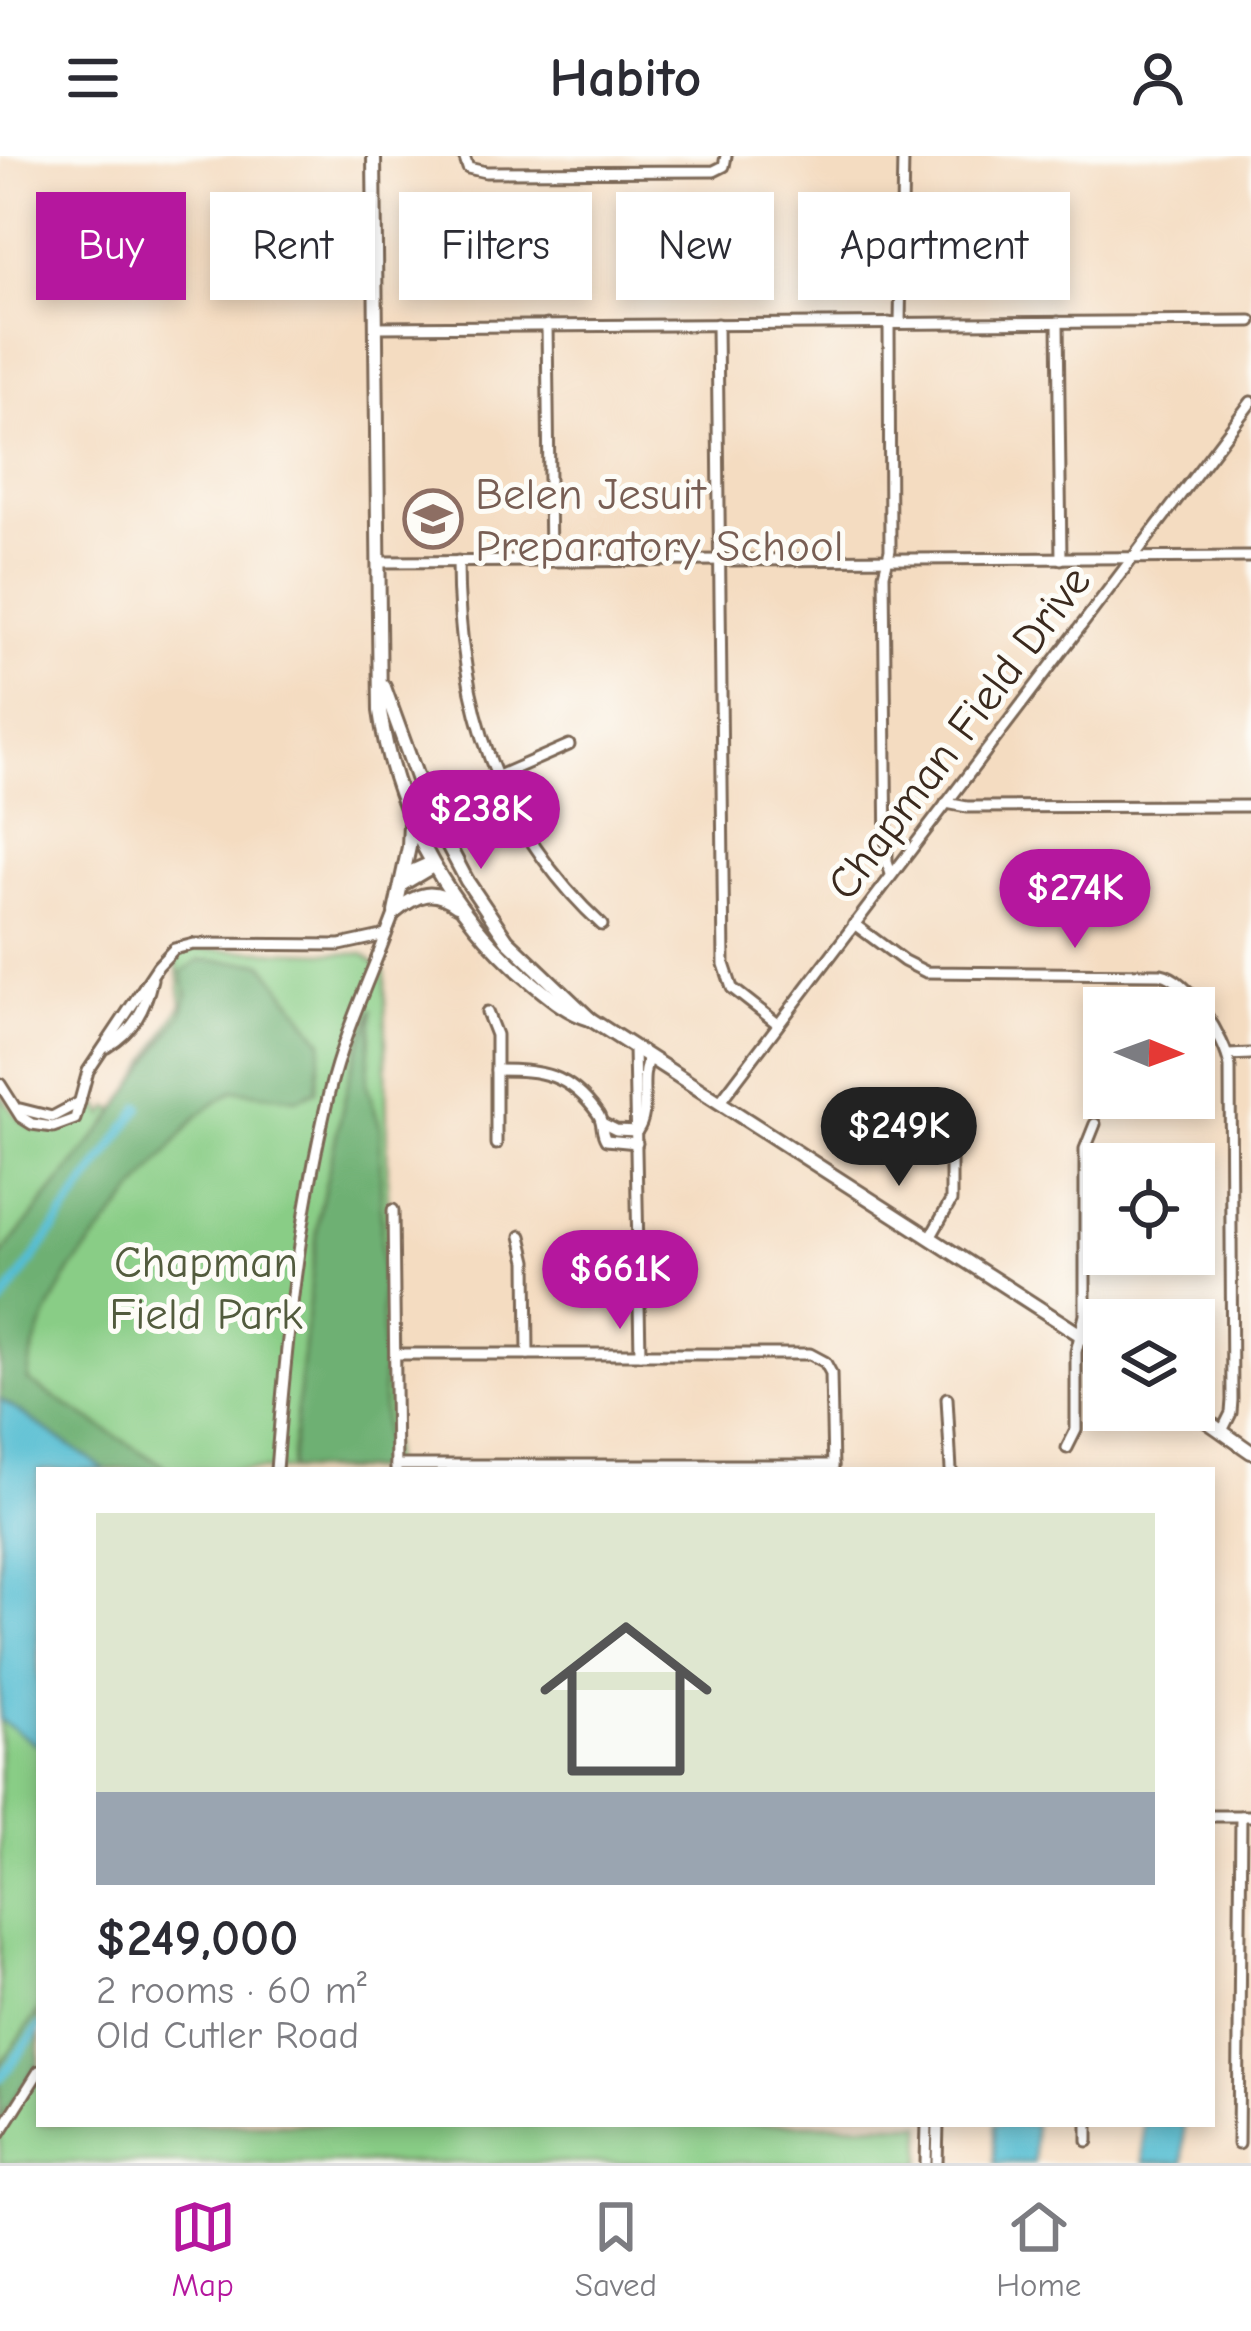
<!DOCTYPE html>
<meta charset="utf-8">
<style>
body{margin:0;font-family:"Comic Neue",sans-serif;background:#f7f7f7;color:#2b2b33;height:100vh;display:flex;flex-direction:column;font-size:45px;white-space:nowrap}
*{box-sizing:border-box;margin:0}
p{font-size:39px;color:#7c7c81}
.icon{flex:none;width:66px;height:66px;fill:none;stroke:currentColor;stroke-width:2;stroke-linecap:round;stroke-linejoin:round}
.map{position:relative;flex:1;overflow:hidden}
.sheet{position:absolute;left:36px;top:1311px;width:1179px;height:660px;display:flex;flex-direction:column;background:#fff;border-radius:0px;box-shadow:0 6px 18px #0003}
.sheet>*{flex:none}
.hud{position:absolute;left:36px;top:36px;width:1179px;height:108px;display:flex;gap:24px}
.needle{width:78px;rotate:91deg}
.tools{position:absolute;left:1083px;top:831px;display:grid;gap:24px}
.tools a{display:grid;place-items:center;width:132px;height:132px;border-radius:0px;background:#fff;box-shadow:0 6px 18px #0003;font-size:60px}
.price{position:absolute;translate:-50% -102px;padding:0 27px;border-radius:42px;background:#b5179e;color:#fff;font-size:39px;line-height:78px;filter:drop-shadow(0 3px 6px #0008)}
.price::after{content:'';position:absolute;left:50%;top:72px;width:36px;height:27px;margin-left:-18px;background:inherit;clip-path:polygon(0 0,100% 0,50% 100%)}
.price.current{background:#222;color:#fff}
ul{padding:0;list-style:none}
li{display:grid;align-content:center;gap:24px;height:636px;padding:0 60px}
li span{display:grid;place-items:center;height:372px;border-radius:0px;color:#555}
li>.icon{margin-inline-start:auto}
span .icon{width:216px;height:216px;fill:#fffc;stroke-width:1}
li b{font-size:51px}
.pill{padding:0 42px;border-radius:0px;background:#fff;box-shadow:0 6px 18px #0003;font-size:42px;line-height:108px}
.pill.current{background:#b5179e;color:#fff}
header{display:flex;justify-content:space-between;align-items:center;height:156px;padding:0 60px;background:#fff;font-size:54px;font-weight:700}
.tabs{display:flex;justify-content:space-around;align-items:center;height:168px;border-top:3px solid #e1e1e2;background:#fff;font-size:33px;color:#7c7c81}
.tabs a{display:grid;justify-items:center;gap:6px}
.tabs .current{color:#b5179e}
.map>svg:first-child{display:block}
</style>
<header><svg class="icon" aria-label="menu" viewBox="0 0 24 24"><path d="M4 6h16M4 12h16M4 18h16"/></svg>Habito<svg class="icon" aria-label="person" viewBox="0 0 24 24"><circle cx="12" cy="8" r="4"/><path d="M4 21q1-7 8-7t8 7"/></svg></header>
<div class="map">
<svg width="1251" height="2007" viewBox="0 0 1251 2007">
<rect width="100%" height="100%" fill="#fdfcf7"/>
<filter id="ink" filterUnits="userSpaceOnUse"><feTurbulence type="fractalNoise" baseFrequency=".00833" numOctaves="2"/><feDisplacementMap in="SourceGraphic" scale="24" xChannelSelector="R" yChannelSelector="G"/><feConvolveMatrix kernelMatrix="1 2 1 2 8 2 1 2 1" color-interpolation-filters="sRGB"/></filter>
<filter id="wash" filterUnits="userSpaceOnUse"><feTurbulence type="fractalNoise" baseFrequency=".004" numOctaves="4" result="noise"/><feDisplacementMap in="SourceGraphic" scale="48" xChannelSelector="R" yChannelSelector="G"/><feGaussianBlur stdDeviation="2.7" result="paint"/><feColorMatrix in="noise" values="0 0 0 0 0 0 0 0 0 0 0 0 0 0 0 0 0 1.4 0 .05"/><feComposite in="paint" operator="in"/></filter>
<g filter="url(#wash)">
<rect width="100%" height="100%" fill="#f4dcc1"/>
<!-- green -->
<path fill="#89cd86" stroke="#627c52" stroke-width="3" d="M 199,793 L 364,798 L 385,816 L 391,1314 L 39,1314 L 39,1968 L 922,1968 L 922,2007 L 0,2007 L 0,936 C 30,990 56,980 100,949 L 104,959 L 110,951 L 118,956 L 182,848 L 176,800 L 186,794 Z"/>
<!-- forest -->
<g fill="#6eb073" stroke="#546d48" stroke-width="3">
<path d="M 199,804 L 263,807 L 322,885 L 316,935 L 297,943 L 234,934 L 197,960 L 72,1112 C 54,1142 29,1191 28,1225 L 170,1314 L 106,1314 L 0,1243 L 0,1101 L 111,962 L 182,858 L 187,839 L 182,816 Z"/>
<path d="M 373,852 L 367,929 L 380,970 L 384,1314 L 290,1314 L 319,1057 L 351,914 Z"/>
<path d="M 39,1854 L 39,1906 L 4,1957 L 0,1969 L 0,1910 Z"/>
</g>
<!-- water -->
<g fill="#54bdd2" stroke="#487478" stroke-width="3">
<path d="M 0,1243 L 106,1314 L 39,1314 L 39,1590 L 0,1564 Z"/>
<rect x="994" y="1968" width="40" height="39"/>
<path d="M 1143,1968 L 1184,1968 L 1183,2007 L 1143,2007 Z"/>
</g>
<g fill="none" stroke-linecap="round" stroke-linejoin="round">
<!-- canal -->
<g stroke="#54bdd2" stroke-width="9">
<path d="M 0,1150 L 140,951"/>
<path d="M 0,1923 L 39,1871"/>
</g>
</g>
</g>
<g filter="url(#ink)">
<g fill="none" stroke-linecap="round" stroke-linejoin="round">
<!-- minor casing -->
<g stroke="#7c6857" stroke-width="15">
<g id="minor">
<path d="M 464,0 L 468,12 L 486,16 L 714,15 L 724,10 L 726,0"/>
<path d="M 1058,166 L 1061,403"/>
<path d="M 889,167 L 890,394 L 884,418 L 887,706 L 891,718"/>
<path d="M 900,167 L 903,0"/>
<path d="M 717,168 L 724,808 L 732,832 L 778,868"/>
<path d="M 547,169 L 550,405"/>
<path d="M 376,171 L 1251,165"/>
<path d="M 458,405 C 458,546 496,671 602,769"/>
<path d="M 379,406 L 1251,401"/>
<path d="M 496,621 L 569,589"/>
<path d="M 946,647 L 967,651 L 1251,650"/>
<path d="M 405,725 L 414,713 L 432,705"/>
<path d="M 402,730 L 429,714 L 432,705"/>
<path d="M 854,768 L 904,805 L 926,816 L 1161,818 C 1189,823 1226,884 1230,911 L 1232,1244 L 1231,1257 L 1222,1275"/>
<path d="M 487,856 L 496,879 L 496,988"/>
<path d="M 107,891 C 134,874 145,854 152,823"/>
<path d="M 634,892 L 640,1198"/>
<path d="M 1228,899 L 1251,898"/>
<path d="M 496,914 C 541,914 569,917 598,958 C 604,967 600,974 606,984 L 637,987"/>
<path d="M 0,928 L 21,961 L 32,968 L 53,971 L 75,963 L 88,915 L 158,810 L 174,793 L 194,788 L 340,789 L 386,779 L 396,753"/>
<path d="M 719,947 L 1251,246"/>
<path d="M 20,953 L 52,961 L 80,946"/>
<path d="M 602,967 L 616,974 L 637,975"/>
<path d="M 637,975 C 652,954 637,927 649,901"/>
<path d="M 393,1054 L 396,1314"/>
<path d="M 521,1080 L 527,1105 L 528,1198"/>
<path d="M 930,1082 L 951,1045 L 951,981"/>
<path d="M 396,1198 L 810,1198 L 825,1206 L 831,1217 L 833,1314"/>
<path d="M 947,1242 L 951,1314"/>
<path d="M 1067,1292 L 1076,1274 L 1076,1196 L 1085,1159 L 1085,993 L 1095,968"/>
<path d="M 396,1309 L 833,1309"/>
<path d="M 276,1314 C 286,1187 299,1061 329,937 C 342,883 366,831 386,779"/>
<path d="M 1212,1660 L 1251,1660"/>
<path d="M 0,1977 L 39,1915"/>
<path d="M 1088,1985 L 1088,1968"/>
<path d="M 1238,1988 L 1241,1660"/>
<path d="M 926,2007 L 927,1968"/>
<path d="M 937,2007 L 938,1968"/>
</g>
</g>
<!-- major casing -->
<g stroke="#7c6857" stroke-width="18">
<g id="major">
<path d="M 374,0 L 380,555 C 395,661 453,762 535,829 C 552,843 569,857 590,863 L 1104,1194"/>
<path d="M 384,531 L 427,649 L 467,725 L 507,784 L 590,863"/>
<path d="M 396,755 C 418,737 433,732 457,749"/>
<path d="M 395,756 L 409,691 L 410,667"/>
<path d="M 1191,1254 L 1251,1296"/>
</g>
</g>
<!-- minor -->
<use href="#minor" stroke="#fff" stroke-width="9"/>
<!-- major -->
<use href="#major" stroke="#fff" stroke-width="12"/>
</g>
</g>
<!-- icons -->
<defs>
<g id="school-ring" transform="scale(3)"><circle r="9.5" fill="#fdfcf7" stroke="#8d6e63" stroke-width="1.5"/><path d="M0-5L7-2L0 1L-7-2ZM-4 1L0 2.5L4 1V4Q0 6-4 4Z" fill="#8d6e63"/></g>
</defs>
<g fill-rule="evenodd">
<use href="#school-ring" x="433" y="363"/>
</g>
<g text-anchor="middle" stroke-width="10" stroke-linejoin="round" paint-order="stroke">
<!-- education labels -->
<g font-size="45" fill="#785e54" stroke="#fdfcf7" text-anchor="start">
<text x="475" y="353">Belen Jesuit<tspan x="475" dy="52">Preparatory School</tspan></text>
</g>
<!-- street labels -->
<g font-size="45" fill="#3b2a1e" stroke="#fdfcf7">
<text transform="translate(958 576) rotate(-53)" y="16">Chapman Field Drive</text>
</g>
<!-- park labels -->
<g font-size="45" fill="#525b3d" stroke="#fdfcf7">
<text x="206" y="1121">Chapman<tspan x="206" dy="52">Field Park</tspan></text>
</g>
</g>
</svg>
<div class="tools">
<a><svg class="needle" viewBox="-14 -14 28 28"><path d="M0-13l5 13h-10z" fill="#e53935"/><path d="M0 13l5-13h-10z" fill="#7c7c81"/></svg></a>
<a><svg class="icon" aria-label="locate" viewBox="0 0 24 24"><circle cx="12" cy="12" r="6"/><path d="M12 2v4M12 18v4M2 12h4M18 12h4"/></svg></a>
<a><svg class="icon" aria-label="layers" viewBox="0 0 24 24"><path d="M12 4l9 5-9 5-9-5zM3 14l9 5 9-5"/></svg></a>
</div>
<b class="price" style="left:481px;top:716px">$238K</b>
<b class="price" style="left:1075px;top:795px">$274K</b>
<b class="price current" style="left:899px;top:1033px">$249K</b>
<b class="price" style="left:620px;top:1176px">$661K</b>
<div class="hud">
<a class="pill current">Buy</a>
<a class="pill">Rent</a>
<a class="pill">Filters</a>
<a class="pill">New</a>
<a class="pill">Apartment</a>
</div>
<section class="sheet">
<ul>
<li><span style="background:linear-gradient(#dfe7d0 75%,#9aa5b1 0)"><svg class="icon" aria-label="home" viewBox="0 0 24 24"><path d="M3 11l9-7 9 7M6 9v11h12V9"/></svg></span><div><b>$249,000</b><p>2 rooms · 60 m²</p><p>Old Cutler Road</p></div></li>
</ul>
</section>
</div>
<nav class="tabs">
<a class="current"><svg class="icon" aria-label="map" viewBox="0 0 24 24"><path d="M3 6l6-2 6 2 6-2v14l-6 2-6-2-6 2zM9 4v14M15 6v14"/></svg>Map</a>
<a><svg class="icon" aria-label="saved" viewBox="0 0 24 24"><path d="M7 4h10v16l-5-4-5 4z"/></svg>Saved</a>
<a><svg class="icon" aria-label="home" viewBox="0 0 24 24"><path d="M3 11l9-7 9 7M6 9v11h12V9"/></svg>Home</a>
</nav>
